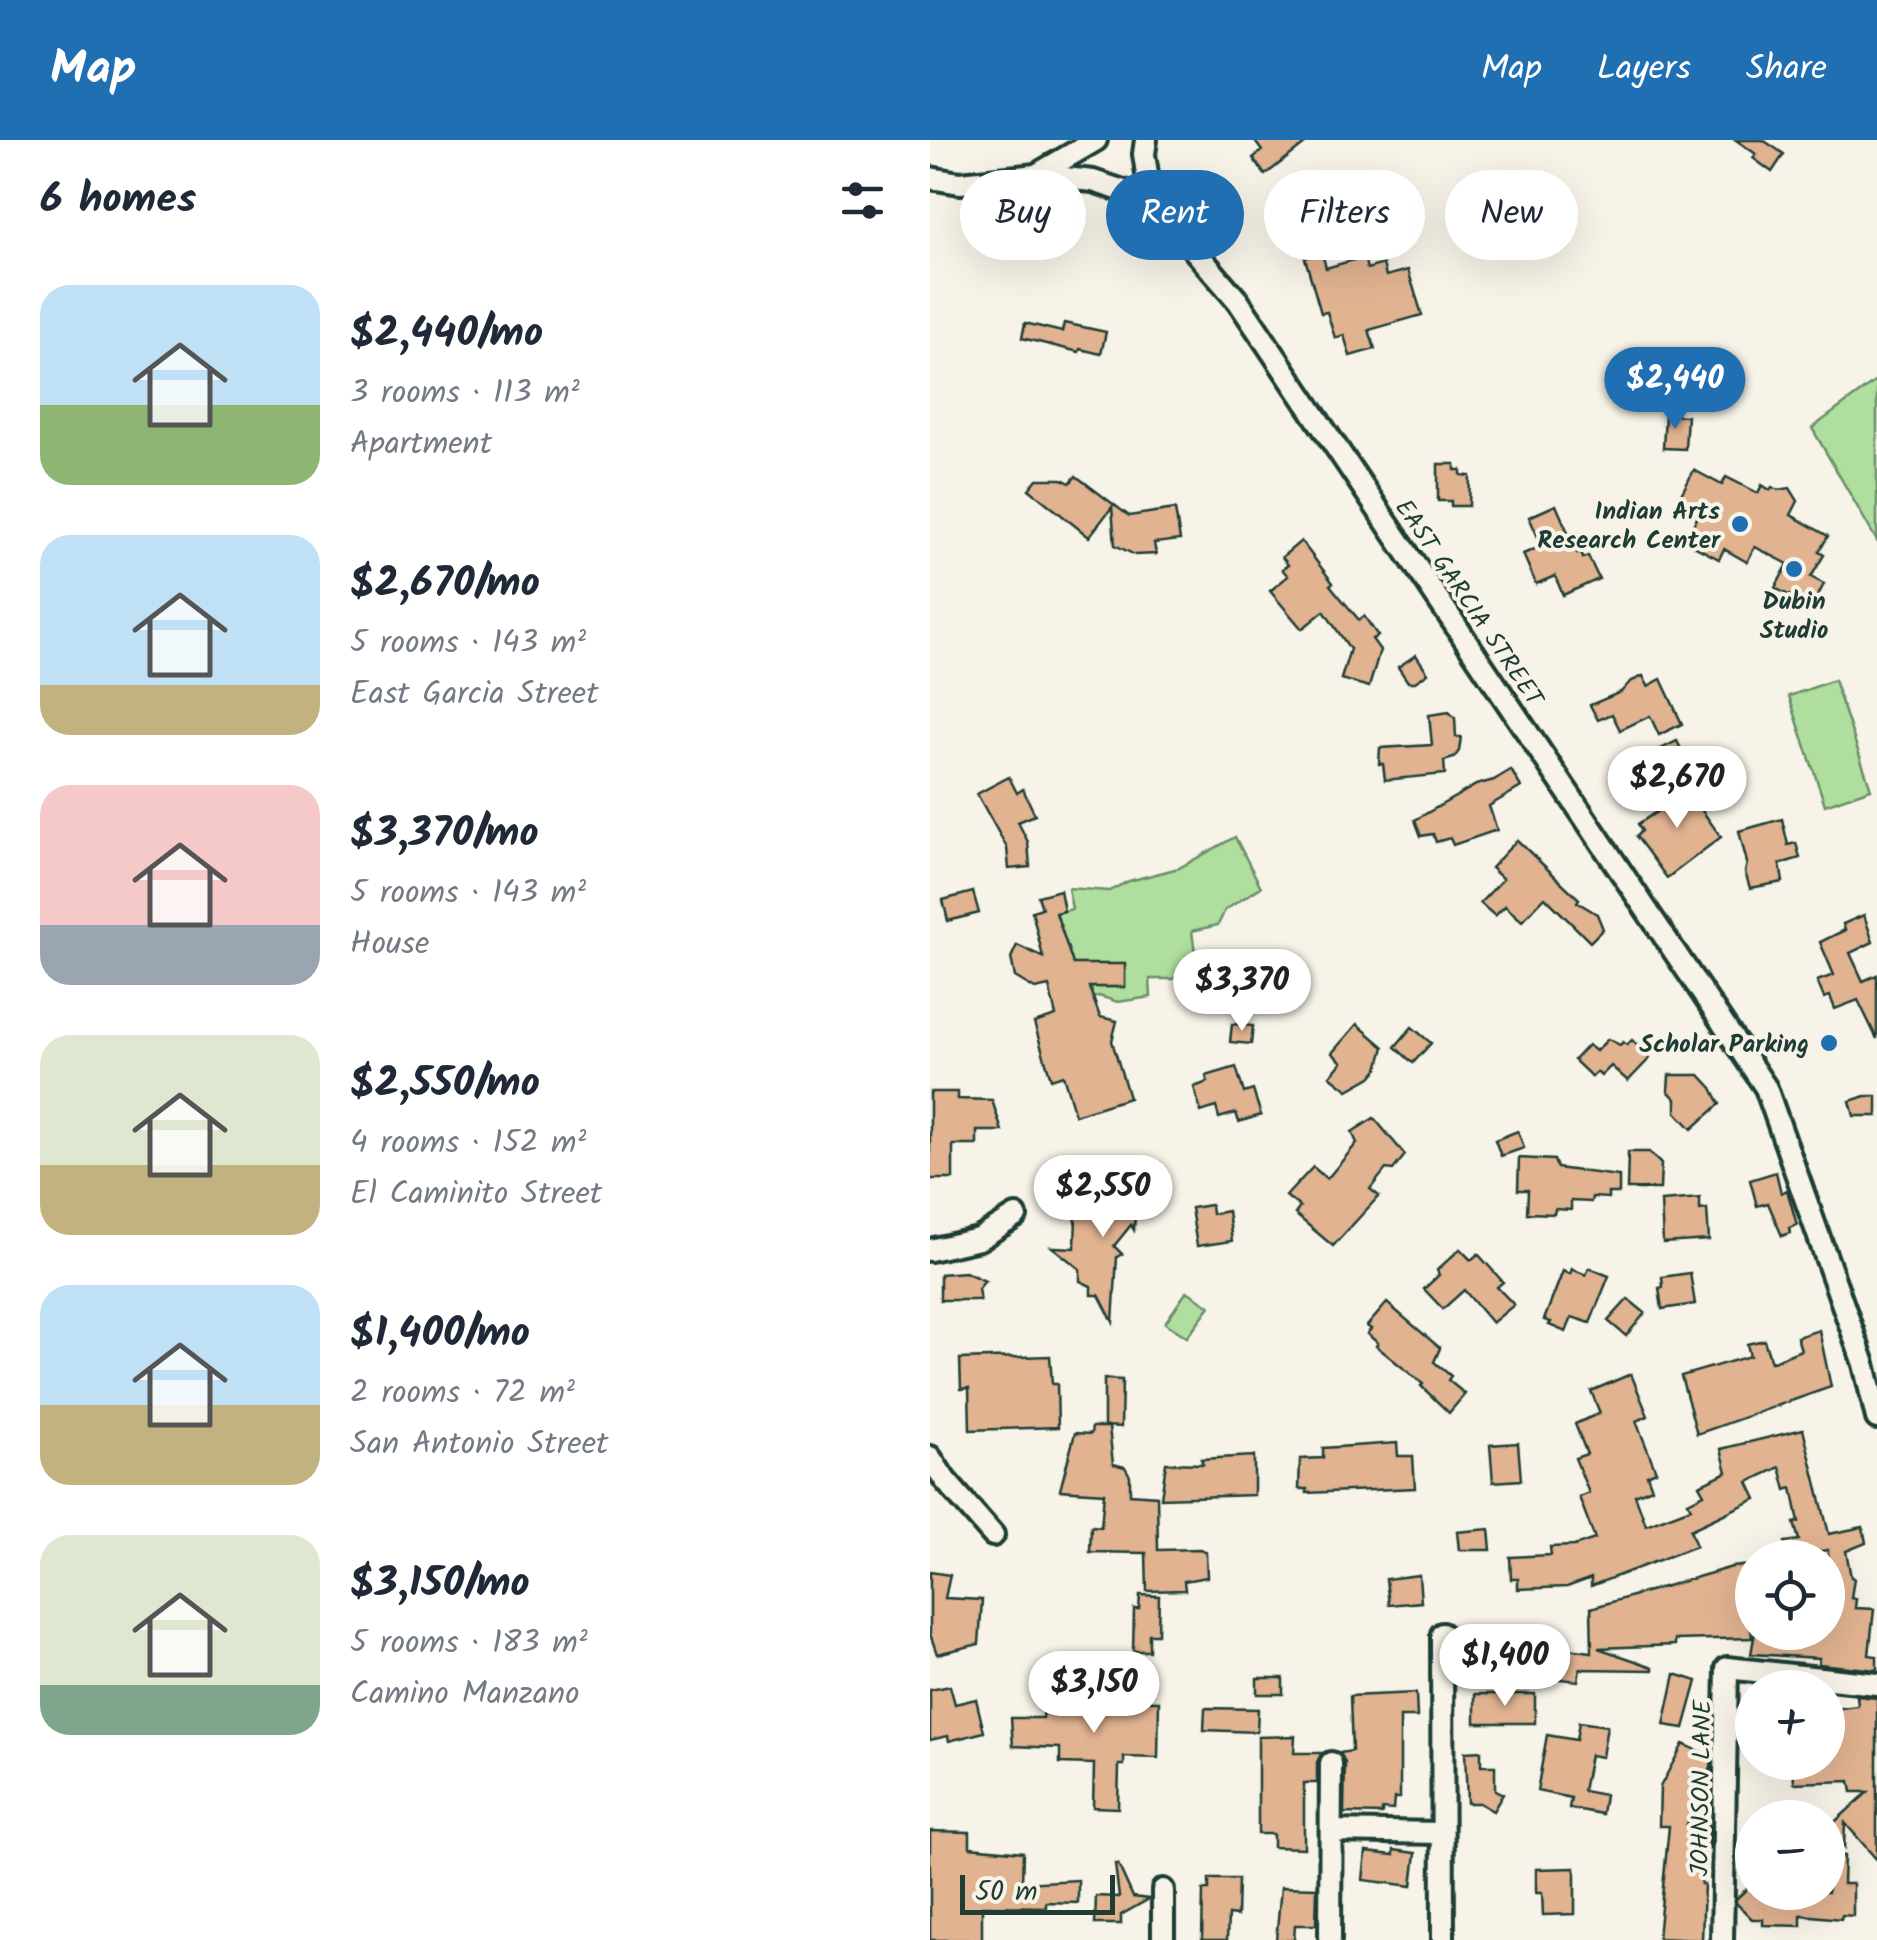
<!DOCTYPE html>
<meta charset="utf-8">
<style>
body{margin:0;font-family:Kalam,sans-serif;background:#f2f2f3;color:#1f2937;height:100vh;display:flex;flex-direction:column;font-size:38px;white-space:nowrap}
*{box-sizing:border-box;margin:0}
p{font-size:32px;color:#747a83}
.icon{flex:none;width:55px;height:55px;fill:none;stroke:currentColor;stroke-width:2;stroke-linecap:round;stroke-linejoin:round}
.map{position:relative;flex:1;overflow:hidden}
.panel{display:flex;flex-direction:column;background:#fff;width:930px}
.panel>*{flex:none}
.top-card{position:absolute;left:30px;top:30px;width:765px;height:90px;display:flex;gap:20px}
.buttons{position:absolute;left:805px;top:1400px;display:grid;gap:20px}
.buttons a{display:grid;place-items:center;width:110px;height:110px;border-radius:50%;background:#fff;box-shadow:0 10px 40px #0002;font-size:50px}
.scale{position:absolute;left:30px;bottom:25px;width:155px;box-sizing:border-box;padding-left:10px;border:5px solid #1f3d34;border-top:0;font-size:28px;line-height:35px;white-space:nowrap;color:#1f3d34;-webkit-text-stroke:8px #f7f3e8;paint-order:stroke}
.price{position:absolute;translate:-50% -85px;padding:0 22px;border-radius:35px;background:#fff;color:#222;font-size:32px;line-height:65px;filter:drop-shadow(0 2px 5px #0008)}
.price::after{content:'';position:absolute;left:50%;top:60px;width:30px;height:22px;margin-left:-15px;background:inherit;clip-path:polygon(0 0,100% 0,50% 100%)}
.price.active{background:#1f6fb2;color:#fff}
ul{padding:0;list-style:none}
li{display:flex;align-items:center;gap:30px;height:250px;padding:0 40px}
li span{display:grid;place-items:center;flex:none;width:280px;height:200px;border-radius:30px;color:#555}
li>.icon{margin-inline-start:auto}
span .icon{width:120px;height:120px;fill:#fffc;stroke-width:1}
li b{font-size:42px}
h2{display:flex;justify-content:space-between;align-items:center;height:120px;padding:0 40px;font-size:42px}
.chip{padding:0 35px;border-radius:45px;background:#fff;box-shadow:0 10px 40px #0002;font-size:35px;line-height:90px}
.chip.active{background:#1f6fb2;color:#fff}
header{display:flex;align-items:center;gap:60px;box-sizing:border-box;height:140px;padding:0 50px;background:#1f6fb2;color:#fff}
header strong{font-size:48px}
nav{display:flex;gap:55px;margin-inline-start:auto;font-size:35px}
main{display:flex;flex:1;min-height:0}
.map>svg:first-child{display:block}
</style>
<header>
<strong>Map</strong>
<nav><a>Map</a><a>Layers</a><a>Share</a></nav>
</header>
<main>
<section class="panel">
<h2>6 homes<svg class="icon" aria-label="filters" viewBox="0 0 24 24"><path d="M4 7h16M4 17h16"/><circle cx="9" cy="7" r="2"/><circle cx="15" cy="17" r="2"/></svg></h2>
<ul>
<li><span style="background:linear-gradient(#bfe0f5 60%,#8fb573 0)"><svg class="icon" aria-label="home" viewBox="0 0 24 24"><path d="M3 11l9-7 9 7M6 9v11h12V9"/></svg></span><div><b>$2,440/mo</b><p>3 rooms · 113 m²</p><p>Apartment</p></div></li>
<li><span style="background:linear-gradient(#bfe0f5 75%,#c2b280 0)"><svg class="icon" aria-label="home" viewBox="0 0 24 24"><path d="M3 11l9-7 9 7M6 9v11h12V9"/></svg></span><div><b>$2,670/mo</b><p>5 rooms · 143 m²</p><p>East Garcia Street</p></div></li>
<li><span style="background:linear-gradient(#f6c9c9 70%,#9aa5b1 0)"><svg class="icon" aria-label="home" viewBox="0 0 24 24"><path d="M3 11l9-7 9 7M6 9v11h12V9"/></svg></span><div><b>$3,370/mo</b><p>5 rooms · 143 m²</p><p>House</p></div></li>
<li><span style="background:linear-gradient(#dfe7d0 65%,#c2b280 0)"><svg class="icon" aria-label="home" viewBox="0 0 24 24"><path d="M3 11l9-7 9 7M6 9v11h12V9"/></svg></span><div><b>$2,550/mo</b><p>4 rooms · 152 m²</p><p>El Caminito Street</p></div></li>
<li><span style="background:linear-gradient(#bfe0f5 60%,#c2b280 0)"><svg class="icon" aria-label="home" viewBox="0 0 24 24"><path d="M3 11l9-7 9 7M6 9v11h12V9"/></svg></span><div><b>$1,400/mo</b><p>2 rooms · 72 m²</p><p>San Antonio Street</p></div></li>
<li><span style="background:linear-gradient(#dfe7d0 75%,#7fa58c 0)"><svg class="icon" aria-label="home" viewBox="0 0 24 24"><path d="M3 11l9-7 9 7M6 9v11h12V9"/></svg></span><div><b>$3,150/mo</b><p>5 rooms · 183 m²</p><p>Camino Manzano</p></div></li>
</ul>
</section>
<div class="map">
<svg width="947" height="1800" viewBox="0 0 947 1800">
<rect width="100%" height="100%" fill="#f7f3e8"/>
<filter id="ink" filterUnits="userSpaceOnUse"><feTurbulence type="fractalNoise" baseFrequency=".01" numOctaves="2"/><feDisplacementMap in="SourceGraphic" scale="20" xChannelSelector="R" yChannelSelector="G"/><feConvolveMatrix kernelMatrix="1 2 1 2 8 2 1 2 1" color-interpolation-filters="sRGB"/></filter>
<g filter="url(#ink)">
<!-- green -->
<g fill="#afde9e" stroke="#678e69" stroke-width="2.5">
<path d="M 947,240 L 947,401 L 882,288 Z"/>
<path d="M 904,540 L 941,649 L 895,665 L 859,556 Z"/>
<path d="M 305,697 L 331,747 L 295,770 L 288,785 L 262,791 L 265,813 L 260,828 L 243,839 L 220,839 L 221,857 L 188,862 L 169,856 L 155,860 L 140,858 L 162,852 L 162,847 L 195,847 L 195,825 L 146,836 L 119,775 L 142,769 L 138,748 L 179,751 L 199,741 L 249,728 Z"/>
<path d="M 257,1151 L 280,1166 L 257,1197 L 235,1183 Z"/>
</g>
<!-- building -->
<g fill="#e1b391" stroke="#1f3d34" stroke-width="2.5">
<path d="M 324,0 L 380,0 L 335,35 L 323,18 L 332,11 Z"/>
<path d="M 806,0 L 833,0 L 854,14 L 842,32 L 823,18 L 826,14 Z"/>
<path d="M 392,113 L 396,128 L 434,117 L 437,129 L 453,124 L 456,136 L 478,130 L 492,175 L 439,190 L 445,209 L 420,216 L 414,195 L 405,198 L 397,172 L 391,173 L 375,118 Z"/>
<path d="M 95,183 L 132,192 L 134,183 L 176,192 L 171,214 L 150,209 L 149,212 L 92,198 Z"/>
<path d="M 735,275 L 757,276 L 755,309 L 733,308 Z"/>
<path d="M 508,324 L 525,324 L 525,330 L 531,330 L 531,335 L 540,336 L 539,366 L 521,366 L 521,361 L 508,361 Z"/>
<path d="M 764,330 L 792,345 L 796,337 L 828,353 L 832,345 L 840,350 L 842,347 L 848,350 L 860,348 L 868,361 L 861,375 L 898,396 L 889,412 L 894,415 L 881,437 L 894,444 L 882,467 L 845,448 L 858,424 L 825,407 L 817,422 L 794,409 L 789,419 L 754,401 L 768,376 L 746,364 Z"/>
<path d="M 146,336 L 199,376 L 245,369 L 250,400 L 224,403 L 226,414 L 205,415 L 185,405 L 182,367 L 159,397 L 99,349 L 107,339 L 132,339 L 140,343 Z"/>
<path d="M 626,365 L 647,413 L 651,411 L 653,418 L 658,416 L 669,439 L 633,455 L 625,436 L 606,444 L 593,414 L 612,406 L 599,377 Z"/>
<path d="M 371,401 L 403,443 L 400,445 L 429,480 L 434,476 L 448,496 L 442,499 L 450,510 L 439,547 L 411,539 L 420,509 L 394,471 L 372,489 L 340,451 L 358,436 L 352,429 L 358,425 L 352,417 Z"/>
<path d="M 486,515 L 498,533 L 485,542 L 478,542 L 468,527 Z"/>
<path d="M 713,536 L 718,546 L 731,539 L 752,584 L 729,595 L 720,576 L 690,590 L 682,574 L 668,580 L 660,565 L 691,552 L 700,542 Z"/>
<path d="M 519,572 L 525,578 L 526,597 L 531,597 L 529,611 L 524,618 L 514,621 L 515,634 L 455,640 L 453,624 L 449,624 L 450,608 L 502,605 L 499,575 Z"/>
<path d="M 747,601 L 760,627 L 739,639 L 726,621 L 733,617 L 729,610 Z"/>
<path d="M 581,630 L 591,647 L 559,666 L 567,690 L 523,705 L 520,698 L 506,702 L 503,694 L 491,696 L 485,680 L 546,645 L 564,640 Z"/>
<path d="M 79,637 L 87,653 L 93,649 L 105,675 L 88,682 L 98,702 L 100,727 L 79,729 L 77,708 L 47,654 Z"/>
<path d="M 751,641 L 791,697 L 737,738 L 706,696 L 712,691 L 708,684 L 740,663 L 734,653 Z"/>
<path d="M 852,679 L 858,705 L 866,703 L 870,718 L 850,724 L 853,742 L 820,748 L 815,732 L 817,723 L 809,691 Z"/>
<path d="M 587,700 L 649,759 L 647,762 L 667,774 L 673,789 L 660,802 L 615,757 L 592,781 L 575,766 L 565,776 L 550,763 L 573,739 L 561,728 Z"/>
<path d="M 130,750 L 134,771 L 126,773 L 143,824 L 195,824 L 195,847 L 159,847 L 170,877 L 187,881 L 182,901 L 199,958 L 145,975 L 133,935 L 121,939 L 104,883 L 126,876 L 119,846 L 105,849 L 85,837 L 81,818 L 87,805 L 113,817 L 102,771 L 112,768 L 108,756 Z"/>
<path d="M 43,752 L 49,773 L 18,781 L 13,760 Z"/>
<path d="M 934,775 L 943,802 L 920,813 L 933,841 L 947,835 L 947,899 L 928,860 L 905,869 L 900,856 L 894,858 L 887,841 L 904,835 L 890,802 L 915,790 L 913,784 Z"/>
<path d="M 302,884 L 323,886 L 321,904 L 300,902 Z"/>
<path d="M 427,884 L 454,907 L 448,929 L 441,937 L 418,950 L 400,936 L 412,922 L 402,913 Z"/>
<path d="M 482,887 L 501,903 L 483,923 L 465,907 Z"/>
<path d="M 678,899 L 690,905 L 693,902 L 697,905 L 702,900 L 720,918 L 698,941 L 681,926 L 671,936 L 667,932 L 662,937 L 644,920 L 658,905 L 666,911 Z"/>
<path d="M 306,927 L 314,953 L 323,950 L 331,975 L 309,982 L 306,973 L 289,978 L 286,967 L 271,972 L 264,947 L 278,942 L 276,936 Z"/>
<path d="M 739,935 L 770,935 L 782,948 L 790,964 L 762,989 L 746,972 L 746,959 L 738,951 Z"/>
<path d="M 0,952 L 28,952 L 28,959 L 62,960 L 72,991 L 47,991 L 47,1005 L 23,1005 L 23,1039 L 0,1039 Z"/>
<path d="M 935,956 L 947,956 L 947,976 L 924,976 L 920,961 Z"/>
<path d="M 444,978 L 475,1015 L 463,1030 L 456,1029 L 440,1049 L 449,1056 L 403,1106 L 365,1074 L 370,1067 L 356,1056 L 383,1027 L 397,1039 L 427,1003 L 422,992 Z"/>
<path d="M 588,991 L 594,1008 L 571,1016 L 565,1000 Z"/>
<path d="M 698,1012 L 719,1012 L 731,1024 L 730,1049 L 697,1049 Z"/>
<path d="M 589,1018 L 624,1020 L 627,1028 L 689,1036 L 689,1053 L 678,1053 L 678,1058 L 662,1057 L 661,1062 L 641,1061 L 641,1070 L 625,1069 L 624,1074 L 597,1073 L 598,1050 L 588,1050 Z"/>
<path d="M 198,1030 L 207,1048 L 204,1090 L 201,1085 L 184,1106 L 192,1114 L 187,1117 L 183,1182 L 169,1155 L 161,1155 L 161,1146 L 150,1141 L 150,1129 L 122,1107 L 145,1108 L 146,1073 L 153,1067 L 166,1069 L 188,1058 L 179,1039 Z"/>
<path d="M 846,1032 L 851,1053 L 857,1050 L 867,1085 L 859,1088 L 860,1093 L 852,1096 L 838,1063 L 827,1066 L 820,1040 Z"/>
<path d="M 770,1058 L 770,1070 L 777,1069 L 779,1100 L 733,1103 L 731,1061 Z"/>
<path d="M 281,1065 L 282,1074 L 298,1071 L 302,1101 L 267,1106 L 261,1068 Z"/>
<path d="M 530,1109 L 541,1120 L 548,1114 L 573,1142 L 567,1147 L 584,1165 L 562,1183 L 534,1150 L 513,1169 L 494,1149 L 509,1135 L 507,1130 Z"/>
<path d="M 659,1128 L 679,1136 L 660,1183 L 642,1177 L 636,1192 L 619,1185 L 621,1182 L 614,1180 L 633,1131 L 640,1134 L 642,1129 L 656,1135 Z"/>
<path d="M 35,1132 L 55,1141 L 48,1149 L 50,1160 L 10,1160 L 10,1134 Z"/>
<path d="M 760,1133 L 765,1164 L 732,1169 L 729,1148 L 733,1147 L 732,1137 Z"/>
<path d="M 698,1159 L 715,1173 L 696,1196 L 678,1181 Z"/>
<path d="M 457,1163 L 510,1208 L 504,1222 L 521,1236 L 518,1240 L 535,1254 L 519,1273 L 491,1246 L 493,1244 L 446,1206 L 448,1203 L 437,1194 L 441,1189 L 437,1186 Z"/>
<path d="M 889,1190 L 901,1247 L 767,1294 L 751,1236 L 820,1216 L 817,1204 L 834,1200 L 841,1222 L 871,1210 L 867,1197 Z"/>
<path d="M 120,1216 L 122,1244 L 127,1244 L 128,1287 L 40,1290 L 39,1248 L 31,1249 L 30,1219 Z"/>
<path d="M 701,1234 L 718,1276 L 706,1281 L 726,1331 L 717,1335 L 722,1348 L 705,1355 L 716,1385 L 761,1368 L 758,1362 L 774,1354 L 769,1345 L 797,1332 L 791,1309 L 873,1289 L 899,1394 L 933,1387 L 936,1403 L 916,1411 L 921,1437 L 924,1438 L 921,1458 L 926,1459 L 925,1468 L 944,1469 L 939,1515 L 947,1516 L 947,1530 L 888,1524 L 889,1518 L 821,1514 L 825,1492 L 898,1492 L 898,1410 L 858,1416 L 855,1402 L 869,1400 L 864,1383 L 869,1382 L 862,1348 L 856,1350 L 850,1327 L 818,1342 L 826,1359 L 760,1390 L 766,1406 L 661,1446 L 661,1438 L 637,1447 L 588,1449 L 588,1439 L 581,1439 L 580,1417 L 621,1415 L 620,1407 L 644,1406 L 665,1399 L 649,1357 L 659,1353 L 645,1318 L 657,1314 L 645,1284 L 670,1273 L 661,1251 Z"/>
<path d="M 174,1239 L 192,1240 L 191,1287 L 174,1286 Z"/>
<path d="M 162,1287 L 179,1287 L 183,1324 L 195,1327 L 200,1336 L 200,1354 L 227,1356 L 228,1410 L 270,1409 L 276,1412 L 277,1437 L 254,1441 L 255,1450 L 217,1451 L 216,1413 L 160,1412 L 161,1386 L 171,1387 L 174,1353 L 130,1350 L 145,1293 L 161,1294 Z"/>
<path d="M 467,1303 L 468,1316 L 483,1316 L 485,1348 L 377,1353 L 377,1349 L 369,1349 L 370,1319 L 393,1318 L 393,1308 Z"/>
<path d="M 588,1303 L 591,1340 L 563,1342 L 560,1305 Z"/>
<path d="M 324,1316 L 324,1355 L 231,1358 L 236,1323 L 273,1324 L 271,1319 Z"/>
<path d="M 559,1389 L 561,1410 L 529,1410 L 527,1392 Z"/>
<path d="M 822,1425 L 822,1448 L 817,1450 L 822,1498 L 745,1500 L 745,1505 L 668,1508 L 723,1527 L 723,1530 L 650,1529 L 648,1541 L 603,1536 L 607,1503 L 599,1502 L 601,1486 L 626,1489 L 627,1508 L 662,1512 L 661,1468 L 802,1427 Z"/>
<path d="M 0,1432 L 20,1435 L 15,1458 L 52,1460 L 49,1504 L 7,1514 L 0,1494 Z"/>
<path d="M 489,1435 L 491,1462 L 459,1465 L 456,1439 Z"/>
<path d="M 210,1455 L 229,1456 L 228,1494 L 219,1494 L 219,1511 L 203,1511 L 204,1469 L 209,1469 Z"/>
<path d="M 539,1487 L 557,1488 L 555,1515 L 537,1514 Z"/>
<path d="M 745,1534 L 767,1541 L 754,1588 L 734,1585 Z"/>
<rect x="327" y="1538" width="26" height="16"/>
<path d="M 20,1546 L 25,1564 L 46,1559 L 54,1592 L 19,1601 L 18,1596 L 0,1600 L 0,1550 Z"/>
<path d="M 129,1553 L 174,1554 L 174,1560 L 229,1561 L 228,1618 L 194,1617 L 194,1625 L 189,1625 L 188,1668 L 163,1667 L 164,1624 L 130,1623 L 130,1608 L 83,1606 L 81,1578 L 113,1578 L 114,1561 L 129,1561 Z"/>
<path d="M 486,1553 L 487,1577 L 470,1577 L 470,1658 L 464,1658 L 463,1670 L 452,1669 L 452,1674 L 414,1673 L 415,1623 L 410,1613 L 422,1611 L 420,1556 Z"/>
<rect x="545" y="1554" width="60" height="29"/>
<path d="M 927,1556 L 947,1558 L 947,1720 L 915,1683 L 914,1708 L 898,1688 L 938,1652 L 922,1652 L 920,1641 L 864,1643 L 863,1622 L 898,1622 L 898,1606 L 907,1605 L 903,1569 L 928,1566 Z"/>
<path d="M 275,1568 L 328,1569 L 327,1592 L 274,1590 Z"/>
<path d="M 649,1582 L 677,1586 L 672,1617 L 660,1615 L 653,1651 L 675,1655 L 672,1674 L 639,1668 L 641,1658 L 607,1651 L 617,1595 L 646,1600 Z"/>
<path d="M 365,1596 L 364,1613 L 392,1613 L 387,1622 L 387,1643 L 374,1643 L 374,1708 L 343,1707 L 343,1694 L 328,1694 L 328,1597 Z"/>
<path d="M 753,1604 L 782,1617 L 781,1628 L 756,1685 L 779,1685 L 779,1709 L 774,1709 L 771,1744 L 774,1744 L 772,1800 L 728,1798 L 739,1686 L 729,1686 L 730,1647 Z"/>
<path d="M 551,1611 L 551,1626 L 565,1626 L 565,1650 L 573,1654 L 563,1671 L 549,1663 L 537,1663 L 535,1612 Z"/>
<path d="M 0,1691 L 40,1692 L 40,1707 L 93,1712 L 92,1743 L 148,1740 L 148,1763 L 116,1762 L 116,1767 L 52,1766 L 52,1800 L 0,1800 Z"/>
<path d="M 464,1710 L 486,1713 L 482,1746 L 433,1740 L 436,1712 L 464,1715 Z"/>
<path d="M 898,1715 L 914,1716 L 913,1744 L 923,1744 L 923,1776 L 912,1775 L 911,1779 L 871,1775 L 871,1786 L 833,1785 L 833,1779 L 822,1779 L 806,1763 L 806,1759 L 822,1744 L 822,1752 L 834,1756 L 880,1758 L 880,1752 L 898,1752 Z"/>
<path d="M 185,1724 L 188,1724 L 203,1757 L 219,1759 L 191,1775 L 191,1784 L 165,1784 L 166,1756 L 189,1757 Z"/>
<path d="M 645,1728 L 645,1774 L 613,1775 L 612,1753 L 606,1753 L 606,1729 Z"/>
<path d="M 279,1739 L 308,1739 L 307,1776 L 298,1775 L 297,1800 L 272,1800 L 273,1750 L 279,1750 Z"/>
<path d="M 351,1747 L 387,1748 L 386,1785 L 365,1785 L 364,1800 L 346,1800 Z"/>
</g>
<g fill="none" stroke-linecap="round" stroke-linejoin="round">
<!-- street casing -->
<g stroke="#1f3d34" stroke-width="28">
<g id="street">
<path d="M 216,0 L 214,14 L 221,60"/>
<path d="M 106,35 L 166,0"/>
<path d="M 0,38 L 30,43 L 106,35 L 163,41 L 221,60 L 308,161 L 836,948 L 934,1224 L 947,1278"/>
<path d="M 0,1110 L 49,1099 L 86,1076"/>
<path d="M 0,1317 L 15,1340 L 63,1395"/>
<path d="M 512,1494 L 513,1800"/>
<path d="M 401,1691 L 511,1693"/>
<path d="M 233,1800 L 233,1750"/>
<path d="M 400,1800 L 401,1623"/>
<path d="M 792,1800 L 797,1528 L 947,1544"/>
</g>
</g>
<!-- street -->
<use href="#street" stroke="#f7f3e8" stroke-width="20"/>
</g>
</g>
<!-- markers -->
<g fill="#1f6fb2" stroke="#f7f3e8" stroke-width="4">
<circle cx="810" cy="384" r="10"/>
<circle cx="864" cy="429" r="10"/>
<circle cx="899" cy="903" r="10"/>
</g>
<g text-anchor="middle" stroke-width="8" stroke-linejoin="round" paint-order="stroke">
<!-- poi labels -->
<g font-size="25" font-weight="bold" fill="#1f3d34" stroke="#f7f3e8" text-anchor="end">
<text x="790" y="379">Indian Arts<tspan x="790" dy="29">Research Center</tspan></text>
<text x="864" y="469" text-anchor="middle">Dubin<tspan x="864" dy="29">Studio</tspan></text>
<text x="879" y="912">Scholar Parking</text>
</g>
<!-- street labels -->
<g font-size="25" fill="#1f3d34" stroke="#f7f3e8">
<text transform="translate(540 462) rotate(56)" y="9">EAST GARCIA STREET</text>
<text transform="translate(770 1648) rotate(-89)" y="9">JOHNSON LANE</text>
</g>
</g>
</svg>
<div class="buttons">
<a><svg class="icon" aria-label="locate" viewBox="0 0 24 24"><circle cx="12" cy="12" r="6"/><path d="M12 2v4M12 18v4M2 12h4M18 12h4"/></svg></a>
<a>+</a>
<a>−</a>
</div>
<div class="scale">50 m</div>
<b class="price active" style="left:745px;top:292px">$2,440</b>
<b class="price" style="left:747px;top:691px">$2,670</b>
<b class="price" style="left:312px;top:894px">$3,370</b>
<b class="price" style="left:173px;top:1100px">$2,550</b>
<b class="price" style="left:575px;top:1569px">$1,400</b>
<b class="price" style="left:164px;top:1596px">$3,150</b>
<div class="top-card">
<a class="chip">Buy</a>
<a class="chip active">Rent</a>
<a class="chip">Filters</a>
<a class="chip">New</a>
</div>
</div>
</main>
